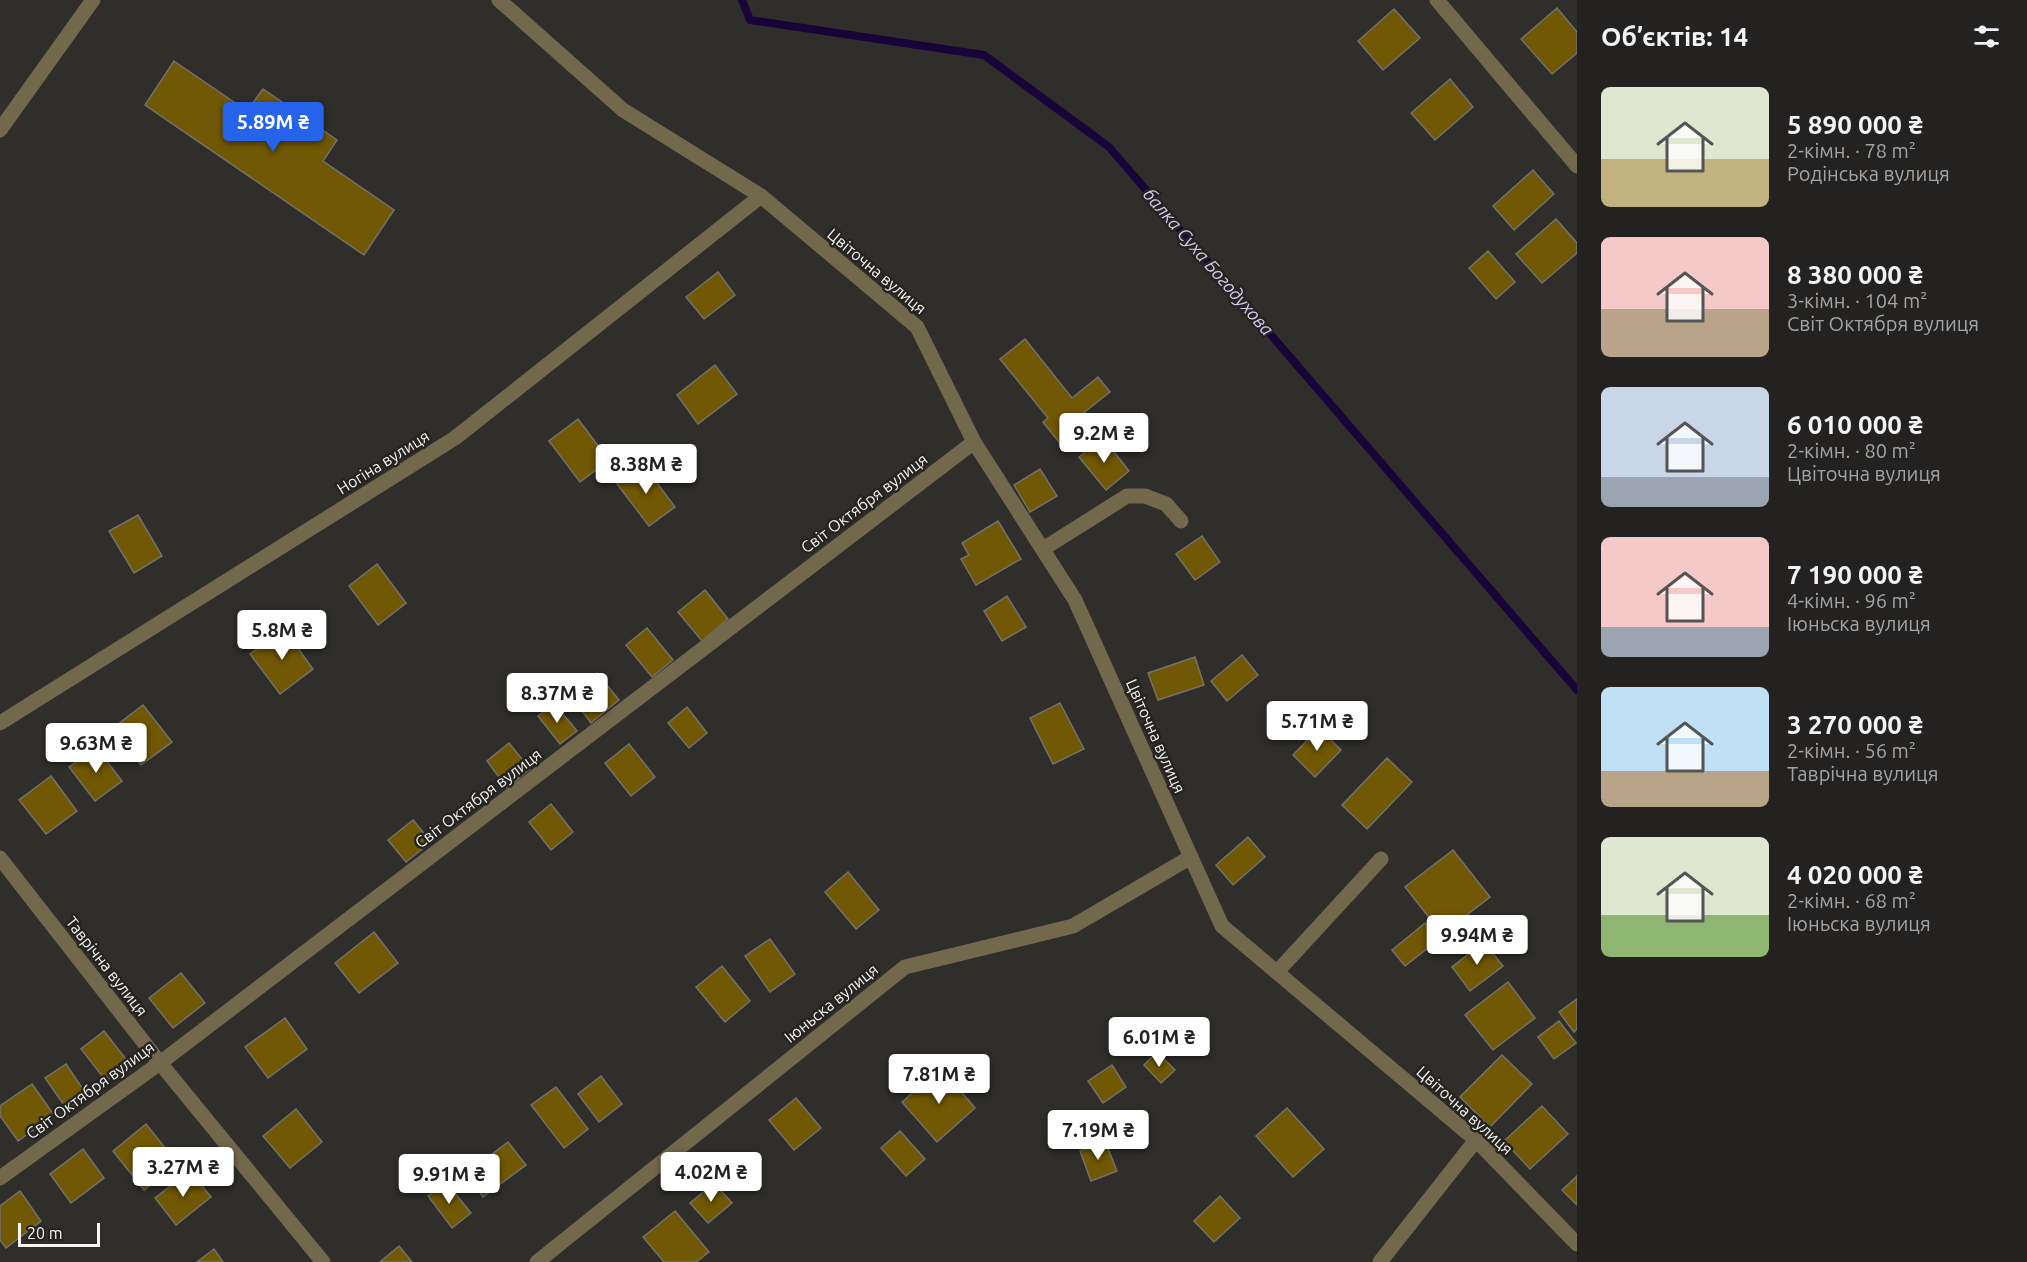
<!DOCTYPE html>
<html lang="uk">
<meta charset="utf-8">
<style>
body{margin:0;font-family:Ubuntu,sans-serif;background:#302f2d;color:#f1f3f6;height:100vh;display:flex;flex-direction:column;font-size:22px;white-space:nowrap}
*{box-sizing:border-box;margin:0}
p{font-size:20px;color:#a3a4a5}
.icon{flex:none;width:33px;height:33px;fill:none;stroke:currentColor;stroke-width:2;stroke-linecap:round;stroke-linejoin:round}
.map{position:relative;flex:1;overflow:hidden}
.drawer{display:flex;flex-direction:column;background:#242220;width:450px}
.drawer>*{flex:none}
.scale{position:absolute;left:18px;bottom:15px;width:82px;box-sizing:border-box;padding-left:6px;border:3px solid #f6f5f2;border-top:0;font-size:16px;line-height:21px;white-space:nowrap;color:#f6f5f2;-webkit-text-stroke:4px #262420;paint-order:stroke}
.price{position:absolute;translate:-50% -51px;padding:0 14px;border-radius:6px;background:#fff;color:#222;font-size:20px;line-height:39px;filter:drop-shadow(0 2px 3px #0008)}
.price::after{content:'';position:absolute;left:50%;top:36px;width:18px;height:14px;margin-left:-9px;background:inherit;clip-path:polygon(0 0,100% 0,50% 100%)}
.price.on{background:#2563eb;color:#fff}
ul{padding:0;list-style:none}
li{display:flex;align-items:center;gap:18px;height:150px;padding:0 24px}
li span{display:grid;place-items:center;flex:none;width:168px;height:120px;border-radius:9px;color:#555}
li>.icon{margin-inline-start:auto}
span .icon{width:72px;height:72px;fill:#fffc;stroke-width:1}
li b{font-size:26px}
h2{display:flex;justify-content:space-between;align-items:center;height:72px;padding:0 24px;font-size:26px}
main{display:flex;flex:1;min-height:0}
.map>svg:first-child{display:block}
</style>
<main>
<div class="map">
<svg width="1577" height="1262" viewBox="0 0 1577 1262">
<rect width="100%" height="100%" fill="#302e2a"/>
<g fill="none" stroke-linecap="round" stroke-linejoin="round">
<!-- stream -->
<path stroke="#19043a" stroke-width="8" d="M 742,0 L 750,20 L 984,55 L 1109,147 L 1577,690"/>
</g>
<!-- building -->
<g fill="#715804" stroke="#73716c" stroke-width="1.5">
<path d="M 1557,8 L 1577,32 L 1577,53 L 1552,74 L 1521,39 Z"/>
<path d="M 1394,9 L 1420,38 L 1383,70 L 1358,41 Z"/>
<path d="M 174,61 L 247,111 L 263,89 L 337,140 L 323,161 L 394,210 L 364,255 L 145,105 Z"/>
<path d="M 1450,79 L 1473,107 L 1435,140 L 1411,113 Z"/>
<path d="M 1533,170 L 1554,194 L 1514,230 L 1493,206 Z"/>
<path d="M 1556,219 L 1577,243 L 1577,253 L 1542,283 L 1516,254 Z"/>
<path d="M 1488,251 L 1515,282 L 1496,299 L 1469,268 Z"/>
<path d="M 718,272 L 735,295 L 704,319 L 686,297 Z"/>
<path d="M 1025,339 L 1072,398 L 1098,377 L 1110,392 L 1072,422 L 1080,432 L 1062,446 L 1043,422 L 1048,418 L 1000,359 Z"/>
<path d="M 715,365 L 737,394 L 698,424 L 677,395 Z"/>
<path d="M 578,419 L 609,460 L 580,482 L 549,441 Z"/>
<path d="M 1103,438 L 1129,471 L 1106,490 L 1079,457 Z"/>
<path d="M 643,464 L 675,507 L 649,526 L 617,484 Z"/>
<path d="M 1040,469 L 1057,496 L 1030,512 L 1014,485 Z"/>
<path d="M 138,515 L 162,556 L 134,573 L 109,531 Z"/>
<path d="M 998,521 L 1021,559 L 976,585 L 961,559 L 969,555 L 962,543 Z"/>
<path d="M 1202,536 L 1220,562 L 1195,580 L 1176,554 Z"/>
<path d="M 377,564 L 406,603 L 378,625 L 349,586 Z"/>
<path d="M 705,590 L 728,619 L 702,641 L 678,612 Z"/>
<path d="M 1007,596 L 1026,627 L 1002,641 L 984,611 Z"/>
<path d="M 647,628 L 673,660 L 652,677 L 626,645 Z"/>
<path d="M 284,629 L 313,669 L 280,694 L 250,654 Z"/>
<path d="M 1242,655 L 1258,675 L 1227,701 L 1211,681 Z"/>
<path d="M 1195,657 L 1204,685 L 1158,700 L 1148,673 Z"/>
<path d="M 597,673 L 619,700 L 591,723 L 570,695 Z"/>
<path d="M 554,703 L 577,731 L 560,744 L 538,716 Z"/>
<path d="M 1060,703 L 1084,749 L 1053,764 L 1030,718 Z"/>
<path d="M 143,705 L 172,742 L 141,765 L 113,728 Z"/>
<path d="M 687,707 L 707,733 L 689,748 L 668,723 Z"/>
<path d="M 1319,728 L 1341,750 L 1315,777 L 1293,755 Z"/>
<path d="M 509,743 L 530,769 L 507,788 L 487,761 Z"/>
<path d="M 629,744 L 655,777 L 631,796 L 605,763 Z"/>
<path d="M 96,747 L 122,781 L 95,801 L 69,767 Z"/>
<path d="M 1387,758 L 1412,782 L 1367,829 L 1342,805 Z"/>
<path d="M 51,776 L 77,811 L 46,834 L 19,800 Z"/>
<path d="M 551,804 L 573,832 L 551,850 L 529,822 Z"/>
<path d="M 413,820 L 431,842 L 406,862 L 388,840 Z"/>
<path d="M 1248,837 L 1265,857 L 1233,885 L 1216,865 Z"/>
<path d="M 1453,850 L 1490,897 L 1442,934 L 1405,887 Z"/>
<path d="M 848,872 L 879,910 L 856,929 L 825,892 Z"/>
<path d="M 1425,923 L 1438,940 L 1405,966 L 1392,950 Z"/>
<path d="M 374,932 L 398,963 L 359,993 L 335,963 Z"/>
<path d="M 770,939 L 795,974 L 770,992 L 745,956 Z"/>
<path d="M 1484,942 L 1503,966 L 1470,991 L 1452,967 Z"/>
<path d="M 722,966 L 750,1001 L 725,1022 L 696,987 Z"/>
<path d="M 181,973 L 205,1003 L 173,1028 L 149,998 Z"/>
<path d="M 1508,982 L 1535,1018 L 1493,1050 L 1465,1015 Z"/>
<path d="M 1577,999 L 1577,1029 L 1574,1032 L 1559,1012 Z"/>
<path d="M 285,1018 L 307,1049 L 268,1078 L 245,1047 Z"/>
<path d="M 1559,1021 L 1576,1043 L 1554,1059 L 1538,1037 Z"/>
<path d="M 104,1031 L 129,1063 L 106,1081 L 81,1049 Z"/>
<path d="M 1157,1052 L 1175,1070 L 1161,1083 L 1144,1065 Z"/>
<path d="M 1502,1055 L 1532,1084 L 1490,1127 L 1460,1097 Z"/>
<path d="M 66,1064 L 89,1098 L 69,1112 L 45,1078 Z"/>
<path d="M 1112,1065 L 1126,1087 L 1103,1103 L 1088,1081 Z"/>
<path d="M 941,1068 L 975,1108 L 937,1142 L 902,1102 Z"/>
<path d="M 601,1076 L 622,1104 L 599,1122 L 578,1094 Z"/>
<path d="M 32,1084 L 54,1115 L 18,1141 L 0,1116 L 0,1106 Z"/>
<path d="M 556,1087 L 588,1129 L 564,1148 L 531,1105 Z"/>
<path d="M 796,1098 L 821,1128 L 794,1150 L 769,1120 Z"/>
<path d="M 1542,1106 L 1568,1134 L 1530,1169 L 1504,1141 Z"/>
<path d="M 1287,1108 L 1324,1149 L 1293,1177 L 1256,1136 Z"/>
<path d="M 296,1109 L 322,1142 L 290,1168 L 263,1136 Z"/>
<path d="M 146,1124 L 178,1164 L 144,1190 L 113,1151 Z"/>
<path d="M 900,1131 L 925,1159 L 906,1176 L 881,1148 Z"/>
<path d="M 1105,1141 L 1117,1171 L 1091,1181 L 1080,1151 Z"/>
<path d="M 508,1142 L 526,1165 L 483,1197 L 466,1174 Z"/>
<path d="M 83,1149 L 104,1178 L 71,1203 L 50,1174 Z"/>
<path d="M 190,1171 L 211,1197 L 176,1225 L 155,1198 Z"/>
<path d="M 1577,1176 L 1577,1205 L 1562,1190 Z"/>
<path d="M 446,1182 L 471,1213 L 452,1228 L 428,1196 Z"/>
<path d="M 714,1183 L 732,1203 L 708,1223 L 690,1203 Z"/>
<path d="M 20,1191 L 41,1221 L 6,1248 L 0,1240 L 0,1206 Z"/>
<path d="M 1220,1196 L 1240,1218 L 1214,1242 L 1194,1221 Z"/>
<path d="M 675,1211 L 709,1252 L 696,1262 L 664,1262 L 643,1237 Z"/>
<path d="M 399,1246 L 412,1262 L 380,1262 Z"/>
<path d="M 214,1249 L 223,1262 L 197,1262 Z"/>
</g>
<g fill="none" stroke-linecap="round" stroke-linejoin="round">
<!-- lane -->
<g stroke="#72684c" stroke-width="15">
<path d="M 1043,549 L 1127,496 L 1145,496 L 1166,504 L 1181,521"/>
<path d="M 1277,972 L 1381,859"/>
<path d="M 1380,1262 L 1476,1140"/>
</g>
<!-- street -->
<g stroke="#72684c" stroke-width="15">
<path d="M 499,0 L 623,110 L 761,196 L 917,327 L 974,442 L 1075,600 L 1222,926 L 1476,1140 L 1577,1244"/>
<path d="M 1437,0 L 1577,166"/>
<path d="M 0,130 L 93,0"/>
<path d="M 0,723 L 455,438 L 761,196"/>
<path d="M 0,858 L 160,1063 L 323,1262"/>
<path d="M 0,1178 L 160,1063 L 974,442"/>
<path d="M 537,1262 L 905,967 L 1073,926 L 1191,857"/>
</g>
</g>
<g text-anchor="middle" stroke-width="5" stroke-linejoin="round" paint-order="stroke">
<!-- street labels -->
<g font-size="16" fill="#f6f5f2" stroke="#262420">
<text transform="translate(877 271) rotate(40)" y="6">Цвiточна вулиця</text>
<text transform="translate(383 462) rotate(-32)" y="6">Ногіна вулиця</text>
<text transform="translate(864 503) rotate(-37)" y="6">Світ Октября вулиця</text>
<text transform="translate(1156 736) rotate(66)" y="6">Цвiточна вулиця</text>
<text transform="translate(478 798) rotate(-37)" y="6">Світ Октября вулиця</text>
<text transform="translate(107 966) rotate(52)" y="6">Таврічна вулиця</text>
<text transform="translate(831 1003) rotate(-39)" y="6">Iюньска вулиця</text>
<text transform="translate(90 1090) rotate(-36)" y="6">Світ Октября вулиця</text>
<text transform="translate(1465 1110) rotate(42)" y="6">Цвiточна вулиця</text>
</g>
<!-- water labels -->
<g font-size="18" font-style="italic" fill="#d3cdf1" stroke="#262420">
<text transform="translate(1208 262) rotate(49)" y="6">балка Суха Богодухова</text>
</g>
</g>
</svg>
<div class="scale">20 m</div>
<b class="price on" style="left:273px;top:153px">5.89M ₴</b>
<b class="price" style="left:1104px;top:464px">9.2M ₴</b>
<b class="price" style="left:646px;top:495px">8.38M ₴</b>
<b class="price" style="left:282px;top:661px">5.8M ₴</b>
<b class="price" style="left:557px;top:724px">8.37M ₴</b>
<b class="price" style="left:1317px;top:752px">5.71M ₴</b>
<b class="price" style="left:96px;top:774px">9.63M ₴</b>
<b class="price" style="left:1477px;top:966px">9.94M ₴</b>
<b class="price" style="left:1159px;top:1068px">6.01M ₴</b>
<b class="price" style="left:939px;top:1105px">7.81M ₴</b>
<b class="price" style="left:1098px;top:1161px">7.19M ₴</b>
<b class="price" style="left:183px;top:1198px">3.27M ₴</b>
<b class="price" style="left:711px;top:1203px">4.02M ₴</b>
<b class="price" style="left:449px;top:1205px">9.91M ₴</b>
</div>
<section class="drawer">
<h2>Об’єктів: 14<svg class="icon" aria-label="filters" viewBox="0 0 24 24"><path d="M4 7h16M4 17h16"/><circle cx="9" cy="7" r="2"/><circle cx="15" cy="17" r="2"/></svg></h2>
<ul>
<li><span style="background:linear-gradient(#dfe7d0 60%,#c2b280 0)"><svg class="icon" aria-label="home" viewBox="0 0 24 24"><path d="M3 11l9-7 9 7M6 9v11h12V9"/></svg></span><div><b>5 890 000 ₴</b><p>2-кімн. · 78 m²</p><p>Родінська вулиця</p></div></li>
<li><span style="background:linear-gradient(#f6c9c9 60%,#b9a48a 0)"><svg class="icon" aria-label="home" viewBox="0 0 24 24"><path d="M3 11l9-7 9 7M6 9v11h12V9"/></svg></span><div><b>8 380 000 ₴</b><p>3-кімн. · 104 m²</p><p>Світ Октября вулиця</p></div></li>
<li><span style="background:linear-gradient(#c9d6e8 75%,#9aa5b1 0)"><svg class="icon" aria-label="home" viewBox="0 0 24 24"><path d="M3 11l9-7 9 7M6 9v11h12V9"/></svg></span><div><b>6 010 000 ₴</b><p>2-кімн. · 80 m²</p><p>Цвiточна вулиця</p></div></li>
<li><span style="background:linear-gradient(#f6c9c9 75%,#9aa5b1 0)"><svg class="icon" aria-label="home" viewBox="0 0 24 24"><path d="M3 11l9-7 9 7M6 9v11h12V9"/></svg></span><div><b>7 190 000 ₴</b><p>4-кімн. · 96 m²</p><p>Iюньска вулиця</p></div></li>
<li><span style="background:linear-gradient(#bfe0f5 70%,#b9a48a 0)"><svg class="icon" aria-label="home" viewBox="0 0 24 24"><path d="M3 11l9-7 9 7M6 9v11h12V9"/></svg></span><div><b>3 270 000 ₴</b><p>2-кімн. · 56 m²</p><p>Таврічна вулиця</p></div></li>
<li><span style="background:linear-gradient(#dfe7d0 65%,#8fb573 0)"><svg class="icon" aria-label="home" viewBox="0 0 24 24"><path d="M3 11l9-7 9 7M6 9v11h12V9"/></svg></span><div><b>4 020 000 ₴</b><p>2-кімн. · 68 m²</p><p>Iюньска вулиця</p></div></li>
</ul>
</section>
</main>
